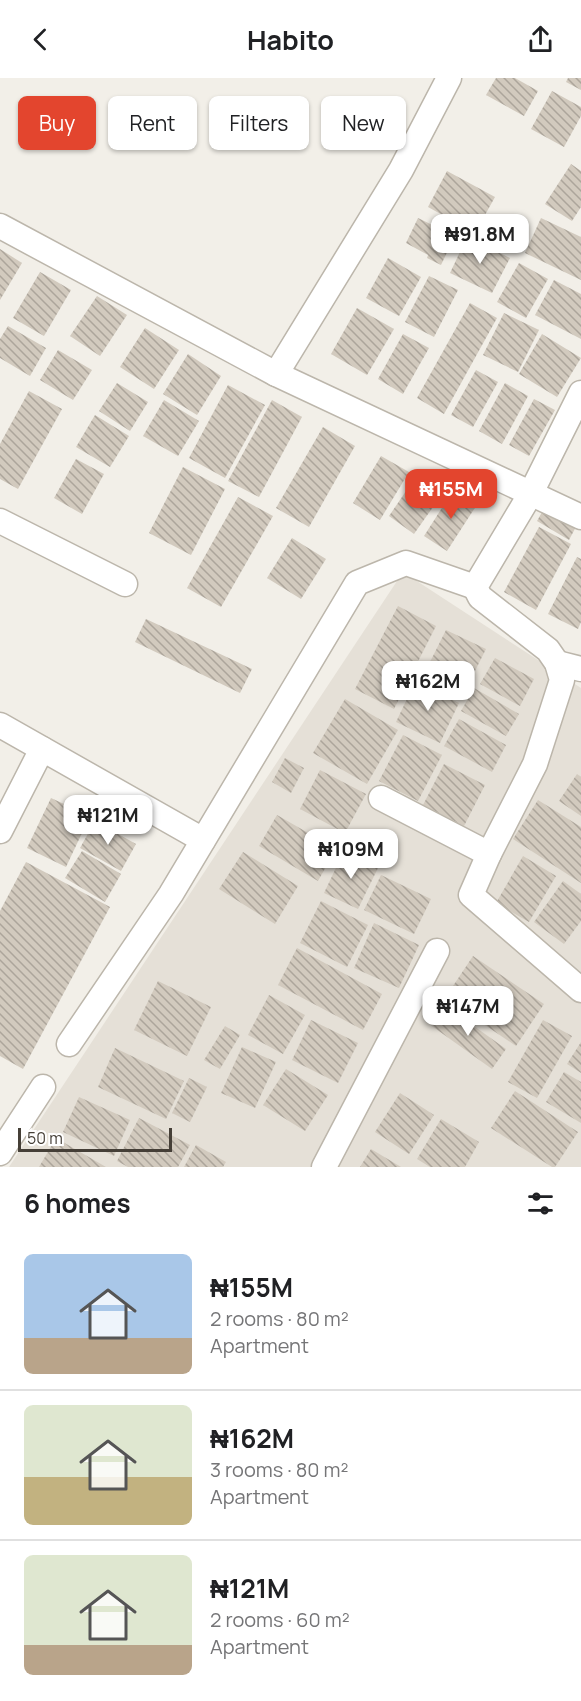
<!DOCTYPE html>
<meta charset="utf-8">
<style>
body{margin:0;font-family:Manrope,sans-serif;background:#f2f2f2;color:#202124;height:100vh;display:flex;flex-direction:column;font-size:22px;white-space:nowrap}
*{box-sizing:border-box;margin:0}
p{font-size:20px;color:#757577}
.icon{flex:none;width:33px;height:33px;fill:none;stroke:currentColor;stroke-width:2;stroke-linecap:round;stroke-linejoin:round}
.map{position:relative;height:1089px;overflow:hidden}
.details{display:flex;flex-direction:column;background:#fff;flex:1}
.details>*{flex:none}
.top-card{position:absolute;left:18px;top:18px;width:546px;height:54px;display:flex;gap:12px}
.scale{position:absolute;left:18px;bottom:15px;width:154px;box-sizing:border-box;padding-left:6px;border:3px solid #453f37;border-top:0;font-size:16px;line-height:21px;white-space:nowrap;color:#453f37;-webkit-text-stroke:4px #fff;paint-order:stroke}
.price{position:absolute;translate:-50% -51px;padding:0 14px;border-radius:12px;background:#fff;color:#222;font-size:20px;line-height:39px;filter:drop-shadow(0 2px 3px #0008)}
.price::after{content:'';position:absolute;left:50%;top:36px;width:18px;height:14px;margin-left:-9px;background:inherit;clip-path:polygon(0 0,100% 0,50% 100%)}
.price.current{background:#e3452e;color:#fff}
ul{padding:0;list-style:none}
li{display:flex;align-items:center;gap:18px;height:150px;padding:0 24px}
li+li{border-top:2px solid #e0e0e0}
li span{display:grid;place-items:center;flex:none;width:168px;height:120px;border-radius:9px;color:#555}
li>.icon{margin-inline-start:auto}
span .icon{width:72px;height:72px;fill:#fffc;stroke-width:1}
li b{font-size:26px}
h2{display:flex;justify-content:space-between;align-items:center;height:72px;padding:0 24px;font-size:26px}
.tag{padding:0 21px;border-radius:9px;background:#fff;box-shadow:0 2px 4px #0004;font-size:21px;line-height:54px}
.tag.current{background:#e3452e;color:#fff}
header{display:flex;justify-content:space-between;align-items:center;height:78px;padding:0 24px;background:#fff;font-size:27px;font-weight:700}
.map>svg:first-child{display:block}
</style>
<header><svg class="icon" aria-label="back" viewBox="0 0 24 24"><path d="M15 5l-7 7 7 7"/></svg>Habito<svg class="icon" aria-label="share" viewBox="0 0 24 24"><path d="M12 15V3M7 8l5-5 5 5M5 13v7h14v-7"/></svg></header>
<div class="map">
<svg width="581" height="1089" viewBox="0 0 581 1089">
<defs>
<pattern id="building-back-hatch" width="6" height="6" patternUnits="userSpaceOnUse" patternTransform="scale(1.5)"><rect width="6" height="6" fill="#d2cabe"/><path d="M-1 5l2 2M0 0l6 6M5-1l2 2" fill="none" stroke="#aca59b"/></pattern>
</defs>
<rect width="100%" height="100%" fill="#f2efe8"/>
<!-- residential -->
<path fill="#e5e0d7" d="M 403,494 L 581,610 L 581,1089 L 9,1089 Z"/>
<!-- building -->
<g fill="url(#building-back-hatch)">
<path d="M 496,0 L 515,0 L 538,13 L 524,38 L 486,17 Z"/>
<path d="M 568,0 L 581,0 L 581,12 L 566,4 Z"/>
<path d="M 552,13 L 581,29 L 581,38 L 564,69 L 531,51 Z"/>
<path d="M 571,86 L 581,93 L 581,129 L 572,143 L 545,126 Z"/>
<path d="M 447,93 L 495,119 L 475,155 L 428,129 Z"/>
<path d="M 418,140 L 455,158 L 441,187 L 427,180 L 428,177 L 406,165 Z"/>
<path d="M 541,140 L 581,159 L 581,202 L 525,175 Z"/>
<path d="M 467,159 L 510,180 L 492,215 L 450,195 Z"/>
<path d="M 0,171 L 22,185 L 0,222 Z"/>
<path d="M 388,180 L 421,199 L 399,238 L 366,220 Z"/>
<path d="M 519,185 L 548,201 L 526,240 L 497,224 Z"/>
<path d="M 40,194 L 71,212 L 44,258 L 13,240 Z"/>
<path d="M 429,198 L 458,212 L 434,259 L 405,244 Z"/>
<path d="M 554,202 L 581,216 L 581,261 L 535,237 Z"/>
<path d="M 97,218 L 127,237 L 100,278 L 70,258 Z"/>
<path d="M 470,225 L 497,240 L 444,336 L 417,320 Z"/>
<path d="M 357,230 L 394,251 L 367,297 L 331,276 Z"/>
<path d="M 504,235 L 539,252 L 518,294 L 483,277 Z"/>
<path d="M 8,248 L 46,270 L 30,298 L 0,280 L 0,261 Z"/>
<path d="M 145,250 L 179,272 L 154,311 L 120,289 Z"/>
<path d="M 403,256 L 429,270 L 403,316 L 378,301 Z"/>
<path d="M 542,256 L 581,280 L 557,319 L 519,296 Z"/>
<path d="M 58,272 L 92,292 L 73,322 L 40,302 Z"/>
<path d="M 188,276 L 221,298 L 197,337 L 163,316 Z"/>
<path d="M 476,292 L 498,304 L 473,349 L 451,337 Z"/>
<path d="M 117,305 L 148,324 L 130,353 L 99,333 Z"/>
<path d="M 505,305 L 528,318 L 502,366 L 479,353 Z"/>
<path d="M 228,307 L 265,327 L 225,400 L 189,380 Z"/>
<path d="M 29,313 L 62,331 L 18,411 L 0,401 L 0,366 Z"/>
<path d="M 534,321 L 555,332 L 529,378 L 509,367 Z"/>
<path d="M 164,322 L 199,343 L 178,378 L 143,358 Z"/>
<path d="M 272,322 L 302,339 L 259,419 L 228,403 Z"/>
<path d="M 95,337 L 129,358 L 110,389 L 76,369 Z"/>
<path d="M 323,349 L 355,368 L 309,449 L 276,430 Z"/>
<path d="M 381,378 L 409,394 L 380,442 L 353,425 Z"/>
<path d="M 76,381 L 104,396 L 82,436 L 54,420 Z"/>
<path d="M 183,389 L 225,411 L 191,477 L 149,455 Z"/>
<path d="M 419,394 L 445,412 L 414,456 L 389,438 Z"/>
<path d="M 454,411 L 478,425 L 447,473 L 424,458 Z"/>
<path d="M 238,419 L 273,438 L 221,529 L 187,510 Z"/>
<path d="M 546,427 L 578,445 L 569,462 L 537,443 Z"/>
<path d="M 539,449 L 571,466 L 536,532 L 504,514 Z"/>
<path d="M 292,460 L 326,481 L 301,521 L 267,500 Z"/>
<path d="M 577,479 L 581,481 L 581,544 L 578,551 L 548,536 Z"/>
<path d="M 398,528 L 436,548 L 394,631 L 355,611 Z"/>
<path d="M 146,541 L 252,591 L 240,615 L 135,564 Z"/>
<path d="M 446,552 L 486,571 L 462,619 L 422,600 Z"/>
<path d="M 495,580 L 534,601 L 520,628 L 480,606 Z"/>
<path d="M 415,604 L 459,625 L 440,665 L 396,644 Z"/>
<path d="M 474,610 L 519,636 L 506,658 L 461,633 Z"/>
<path d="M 345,621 L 398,652 L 367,706 L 313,675 Z"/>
<path d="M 459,641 L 506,667 L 492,694 L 444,668 Z"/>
<path d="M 403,657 L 442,677 L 418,723 L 379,703 Z"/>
<path d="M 285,680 L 304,690 L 291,715 L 272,704 Z"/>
<path d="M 444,686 L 485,707 L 464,748 L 423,727 Z"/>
<path d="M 320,692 L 366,716 L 345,755 L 300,731 Z"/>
<path d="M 577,696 L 581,699 L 581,738 L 559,723 Z"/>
<path d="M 51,720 L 90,738 L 66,789 L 27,770 Z"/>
<path d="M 538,722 L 581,749 L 581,805 L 513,761 Z"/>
<path d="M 277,737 L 336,771 L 318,803 L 259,768 Z"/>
<path d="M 95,743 L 136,766 L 121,793 L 80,770 Z"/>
<path d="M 82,773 L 121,796 L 105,824 L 65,800 Z"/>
<path d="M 344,773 L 378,790 L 358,831 L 324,815 Z"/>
<path d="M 243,774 L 298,808 L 275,846 L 219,811 Z"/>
<path d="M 523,778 L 556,798 L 529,844 L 496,825 Z"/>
<path d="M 26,784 L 110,829 L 23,991 L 0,978 L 0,833 Z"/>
<path d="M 381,797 L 431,821 L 414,856 L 364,832 Z"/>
<path d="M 563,803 L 581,816 L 581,843 L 564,866 L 534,844 Z"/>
<path d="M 321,823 L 368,847 L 347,889 L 300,865 Z"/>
<path d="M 374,845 L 419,867 L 399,910 L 354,890 Z"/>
<path d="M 297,870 L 382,916 L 363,952 L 278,907 Z"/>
<path d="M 473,878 L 544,926 L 516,968 L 445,920 Z"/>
<path d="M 158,903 L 211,929 L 187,978 L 134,952 Z"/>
<path d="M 269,917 L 305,937 L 283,976 L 248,957 Z"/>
<path d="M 443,926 L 506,971 L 492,991 L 429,946 Z"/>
<path d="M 311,942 L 358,965 L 338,1005 L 292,982 Z"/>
<path d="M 543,942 L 572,958 L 537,1020 L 508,1004 Z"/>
<path d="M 225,948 L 240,957 L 220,991 L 204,982 Z"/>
<path d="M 581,964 L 581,995 L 567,986 Z"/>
<path d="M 242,969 L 276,984 L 255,1030 L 221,1015 Z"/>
<path d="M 115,970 L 184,1003 L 166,1041 L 98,1009 Z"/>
<path d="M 286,991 L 328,1017 L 305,1053 L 263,1027 Z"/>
<path d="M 564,994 L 581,1004 L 581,1045 L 546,1024 Z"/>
<path d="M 189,1000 L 207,1009 L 190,1044 L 172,1035 Z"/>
<path d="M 515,1013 L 578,1054 L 555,1089 L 552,1089 L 491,1050 Z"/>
<path d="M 400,1015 L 434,1037 L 409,1076 L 375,1054 Z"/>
<path d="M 79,1019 L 130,1042 L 114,1078 L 63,1054 Z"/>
<path d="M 139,1040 L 190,1067 L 178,1089 L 128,1089 L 117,1083 Z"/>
<path d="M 441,1041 L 479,1064 L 465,1089 L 430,1089 L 417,1081 Z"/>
<path d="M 56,1060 L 106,1089 L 39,1089 Z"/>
<path d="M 196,1067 L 226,1084 L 223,1089 L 184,1089 Z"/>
<path d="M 371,1071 L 401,1089 L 360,1089 Z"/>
</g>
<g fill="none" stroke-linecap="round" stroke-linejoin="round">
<!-- minor casing -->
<g stroke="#bcb6ab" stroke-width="27">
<g id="minor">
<path d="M 0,148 L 276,296 L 581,439"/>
<path d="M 276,296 L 401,92 L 449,0"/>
<path d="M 581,315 L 531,415 L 475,509 L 480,519 L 548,572 L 557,585 L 562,602 L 535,686 L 489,776 L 471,817 L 581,912"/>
<path d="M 0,443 L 125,506"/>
<path d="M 557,585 L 581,591"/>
<path d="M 0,647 L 203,762"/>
<path d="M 381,720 L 489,776"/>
<path d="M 0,753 L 42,671"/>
<path d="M 69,966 L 171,816 L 357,505 L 406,485 L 475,509"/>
<path d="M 0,1075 L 43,1009"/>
<path d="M 324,1089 L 437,873"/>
</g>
</g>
<!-- minor -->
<use href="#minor" stroke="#fff" stroke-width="24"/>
</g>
</svg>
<div class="scale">50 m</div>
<b class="price" style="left:480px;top:187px">₦91.8M</b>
<b class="price current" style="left:451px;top:442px">₦155M</b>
<b class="price" style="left:428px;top:634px">₦162M</b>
<b class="price" style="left:108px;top:768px">₦121M</b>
<b class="price" style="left:351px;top:802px">₦109M</b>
<b class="price" style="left:468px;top:959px">₦147M</b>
<div class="top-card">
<a class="tag current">Buy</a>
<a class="tag">Rent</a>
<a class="tag">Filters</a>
<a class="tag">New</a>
</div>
</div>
<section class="details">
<h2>6 homes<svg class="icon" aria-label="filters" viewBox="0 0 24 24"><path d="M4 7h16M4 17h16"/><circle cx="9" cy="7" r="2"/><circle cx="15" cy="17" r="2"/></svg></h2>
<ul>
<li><span style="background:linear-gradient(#a9c7e8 70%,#b9a48a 0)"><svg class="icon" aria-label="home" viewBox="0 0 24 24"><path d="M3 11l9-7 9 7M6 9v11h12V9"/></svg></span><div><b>₦155M</b><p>2 rooms · 80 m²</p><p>Apartment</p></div></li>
<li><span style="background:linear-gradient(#dfe7d0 60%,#c2b280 0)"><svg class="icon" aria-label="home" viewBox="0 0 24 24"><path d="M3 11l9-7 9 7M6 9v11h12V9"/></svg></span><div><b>₦162M</b><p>3 rooms · 80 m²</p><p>Apartment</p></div></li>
<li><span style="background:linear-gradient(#dfe7d0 75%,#b9a48a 0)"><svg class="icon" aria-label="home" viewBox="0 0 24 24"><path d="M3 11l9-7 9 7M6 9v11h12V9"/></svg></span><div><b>₦121M</b><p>2 rooms · 60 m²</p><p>Apartment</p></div></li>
</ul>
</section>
